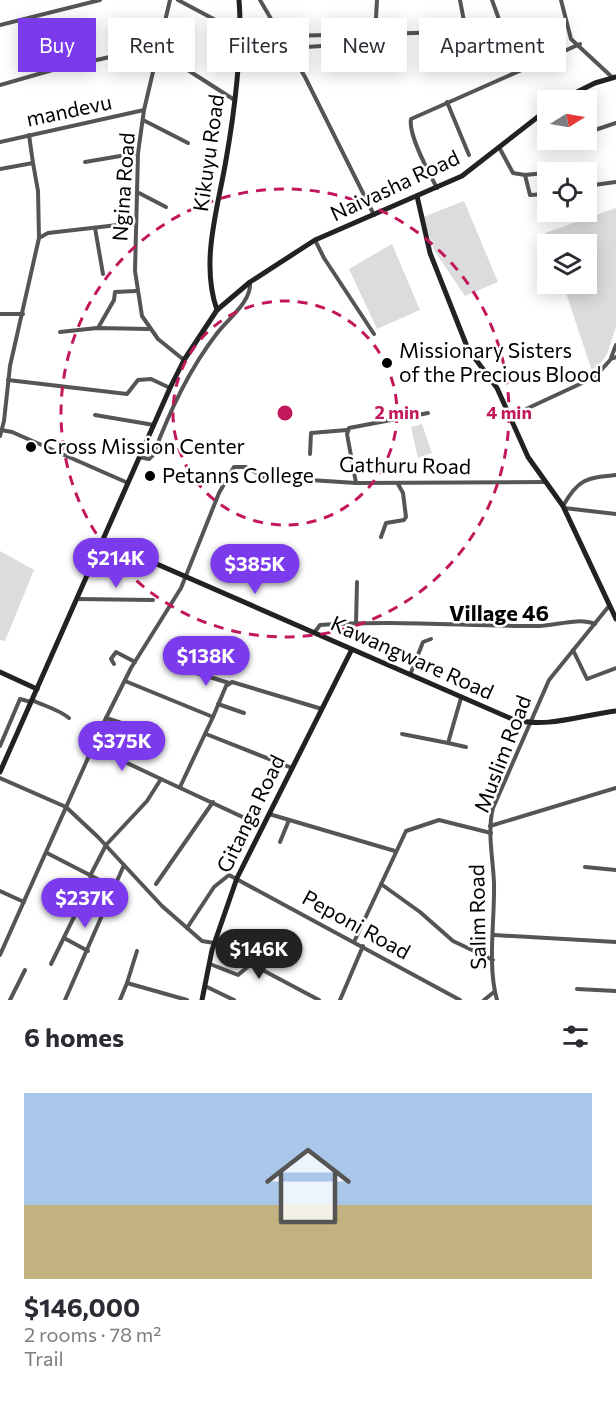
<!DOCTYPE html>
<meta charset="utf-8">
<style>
body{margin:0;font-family:Commissioner,sans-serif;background:#f2f2f3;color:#2b2b33;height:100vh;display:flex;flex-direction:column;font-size:22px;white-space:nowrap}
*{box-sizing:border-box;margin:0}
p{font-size:20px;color:#7c7c81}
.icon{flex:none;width:33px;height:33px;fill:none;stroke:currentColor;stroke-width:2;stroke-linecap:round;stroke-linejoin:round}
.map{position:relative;height:1000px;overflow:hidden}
.side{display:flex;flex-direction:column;background:#fff;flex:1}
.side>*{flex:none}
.hud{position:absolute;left:18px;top:18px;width:580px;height:54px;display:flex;gap:12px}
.needle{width:39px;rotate:79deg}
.controls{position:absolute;left:537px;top:90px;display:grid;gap:12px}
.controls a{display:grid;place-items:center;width:60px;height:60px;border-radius:0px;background:#fff;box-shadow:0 3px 15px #0003;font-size:30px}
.price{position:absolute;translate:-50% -51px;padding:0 14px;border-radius:21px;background:#7c3aed;color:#fff;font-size:20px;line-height:39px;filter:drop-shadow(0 2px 3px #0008)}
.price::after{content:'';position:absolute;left:50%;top:36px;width:18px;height:14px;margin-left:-9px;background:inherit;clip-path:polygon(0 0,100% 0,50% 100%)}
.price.selected{background:#222;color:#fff}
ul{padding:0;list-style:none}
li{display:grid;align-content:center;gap:12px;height:318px;padding:0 24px}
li+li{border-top:2px solid #e1e1e2}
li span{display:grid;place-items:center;height:186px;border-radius:0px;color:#555}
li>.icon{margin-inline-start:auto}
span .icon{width:108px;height:108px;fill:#fffc;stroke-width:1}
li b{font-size:26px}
h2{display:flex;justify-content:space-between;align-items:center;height:72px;padding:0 24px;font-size:26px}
.tag{padding:0 21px;border-radius:0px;background:#fff;box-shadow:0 3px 15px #0003;font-size:21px;line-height:54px}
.tag.selected{background:#7c3aed;color:#fff}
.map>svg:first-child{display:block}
</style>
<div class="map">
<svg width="616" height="1000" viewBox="0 0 616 1000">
<rect width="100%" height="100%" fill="#fff"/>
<!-- green -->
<g fill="#dcdcdc">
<path d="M 464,201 L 498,282 L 465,296 L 434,250 L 423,217 Z"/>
<path d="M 616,208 L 616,327 L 607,354 L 593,374 L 563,284 L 586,284 L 586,244 L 549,244 L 545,233 Z"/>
<path d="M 392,244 L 420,310 L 377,329 L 349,269 Z"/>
<path d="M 422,424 L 432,453 L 418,458 L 411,427 Z"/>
<path d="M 0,551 L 34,570 L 5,641 L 0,640 Z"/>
</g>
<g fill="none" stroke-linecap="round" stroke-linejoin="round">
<!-- street -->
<g stroke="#555" stroke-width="4">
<path d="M 170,0 L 144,110 L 138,153 L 135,271 L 142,316 L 158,339 L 184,360"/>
<path d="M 178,0 L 223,24"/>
<path d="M 260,0 L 305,77 L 374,215"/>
<path d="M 460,0 L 466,32"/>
<path d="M 561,0 L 571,39 L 613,78"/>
<path d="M 0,25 L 100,0"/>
<path d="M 375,35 L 377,0"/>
<path d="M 240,37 L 499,31 L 501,25 L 492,0"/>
<path d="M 289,48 L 355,44"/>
<path d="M 158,51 L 233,99"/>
<path d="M 0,85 L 56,69 L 159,46"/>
<path d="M 447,102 L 469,155"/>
<path d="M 143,120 L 188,143"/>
<path d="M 586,133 L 616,123"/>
<path d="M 29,135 L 33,163"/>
<path d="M 0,142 L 144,110"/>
<path d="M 499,147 L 513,173 L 525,175 L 530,195 L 548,194"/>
<path d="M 85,162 L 138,153"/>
<path d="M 0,169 L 33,163 L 38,191 L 39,238"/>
<path d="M 525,175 L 555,172"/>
<path d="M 586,186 L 616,182"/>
<path d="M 437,188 C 429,173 408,135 411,119 L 580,44"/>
<path d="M 139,193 L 166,207"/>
<path d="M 95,228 L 103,274"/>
<path d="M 315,240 L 324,258 L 374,334"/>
<path d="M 0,314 L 23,314"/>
<path d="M 98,328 L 114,300 L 115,292 L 136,291"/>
<path d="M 60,332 L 97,328 L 149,329"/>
<path d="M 611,358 L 616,345"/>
<path d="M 8,380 L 127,394 L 138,380 L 151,379 L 170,388"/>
<path d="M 95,415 L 154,425"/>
<path d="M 511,416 L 595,377 L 611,359 L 616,357"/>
<path d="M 1,430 L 12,432 L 128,483"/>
<path d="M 0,436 L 4,421 L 10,366 L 39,238 L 48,233 L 135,223"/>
<path d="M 310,454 L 311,433 L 347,430"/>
<path d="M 139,457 L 149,459 L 153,455 C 170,411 189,369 218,332 C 229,318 252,301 250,282"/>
<path d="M 356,483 L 347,434 L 349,428 L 428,413"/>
<path d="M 563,506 C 578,479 586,478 616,475"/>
<path d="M 564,508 L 616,514"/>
<path d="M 381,537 L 386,523 L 404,520 L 406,517 L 403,493 L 398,484"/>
<path d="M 78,599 L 153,600"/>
<path d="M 356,623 L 357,582"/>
<path d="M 314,633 L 320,625 C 393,620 464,626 536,626 C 555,626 578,617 595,624"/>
<path d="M 573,650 L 587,679 L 616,668"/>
<path d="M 114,664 L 111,659 L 116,652 L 135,662"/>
<path d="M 190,671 L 229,683"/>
<path d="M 410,675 L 423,642 L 431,639"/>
<path d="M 125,681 L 213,717 L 226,686 L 232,682 L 322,709"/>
<path d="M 461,698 L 448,743 L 466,747"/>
<path d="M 32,700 C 44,706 58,709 69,718"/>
<path d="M 218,704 L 244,713"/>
<path d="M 106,718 L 149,732"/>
<path d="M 206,734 L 292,768"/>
<path d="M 402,734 L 448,743"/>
<path d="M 0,746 L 20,699 L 31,702"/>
<path d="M 93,747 L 161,779"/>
<path d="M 0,778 L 66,807 L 98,837 L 162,906 L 202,941 L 214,943"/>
<path d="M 180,787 L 213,717"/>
<path d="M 269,814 L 395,851"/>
<path d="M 490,826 L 616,788"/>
<path d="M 280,842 L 289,820"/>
<path d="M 47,853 L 115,888"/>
<path d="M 585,867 L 616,870"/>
<path d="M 90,876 L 106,845 L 147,801 L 161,779 L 262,826"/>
<path d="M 156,884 L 213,802"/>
<path d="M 381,884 L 420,912 L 453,941 L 493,960"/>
<path d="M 0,891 L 24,902"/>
<path d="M 187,928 L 214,887 L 229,875 L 460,1000"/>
<path d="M 494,935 L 616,942"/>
<path d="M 64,938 L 88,951"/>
<path d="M 354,942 L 406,831 L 439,820 L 491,833"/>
<path d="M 0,955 L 105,720 L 131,668 L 181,588 L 219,493 L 234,467 L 246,467 L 264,477 L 356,483 L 546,482"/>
<path d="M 51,964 L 93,878"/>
<path d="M 210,964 L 238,975 L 251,964 L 319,1000"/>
<path d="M 127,983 L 137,951"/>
<path d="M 205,986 L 234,1000"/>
<path d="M 577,989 L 616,991"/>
<path d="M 10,1000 L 25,970"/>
<path d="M 65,1000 L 124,865"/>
<path d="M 120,1000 L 127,983 L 187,1000"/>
<path d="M 340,1000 L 363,946"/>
<path d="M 484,1000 L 494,992"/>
<path d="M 497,1000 C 487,965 495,919 494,883 C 493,858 487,832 493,808 L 549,680 L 609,606"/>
</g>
<!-- secondary -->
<g stroke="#222" stroke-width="5">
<path d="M 561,100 L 595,83 L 616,77"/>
<path d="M 417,196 L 430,253 L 468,349 L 497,388 L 528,457 L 563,506 L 616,619"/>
<path d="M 217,310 C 200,262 218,208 226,160 C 234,115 243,46 239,0"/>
<path d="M 104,541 L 512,719 C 547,729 581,715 616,711"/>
<path d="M 0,672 L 37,689"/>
<path d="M 0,772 L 170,388 L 184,360 L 217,310 L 250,282 L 315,240 L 462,176 L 548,109"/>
<path d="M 202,1000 L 212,950 L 237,878 L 351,651"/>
</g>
</g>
<!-- distance rings -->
<g fill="none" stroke="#c2185b" stroke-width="3" stroke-dasharray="10 8">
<circle cx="285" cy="413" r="112"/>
<circle cx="285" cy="413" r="224"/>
</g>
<!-- markers -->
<g fill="#000" stroke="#fff" stroke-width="2">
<circle cx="387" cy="363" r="6"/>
<circle cx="31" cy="447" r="6"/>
<circle cx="150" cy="476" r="6"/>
</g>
<g text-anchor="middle" stroke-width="5" stroke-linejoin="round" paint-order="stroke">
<!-- street labels -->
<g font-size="21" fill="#000" stroke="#fff">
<text transform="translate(69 111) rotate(-12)" y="7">mandevu</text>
<text transform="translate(209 153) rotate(-82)" y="7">Kikuyu Road</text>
<text transform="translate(395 186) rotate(-25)" y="7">Naivasha Road</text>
<text transform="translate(124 187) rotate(-86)" y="7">Ngina Road</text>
<text transform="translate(405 466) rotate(1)" y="7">Gathuru Road</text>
<text transform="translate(412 658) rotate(24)" y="7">Kawangware Road</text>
<text transform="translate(503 754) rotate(-69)" y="7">Muslim Road</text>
<text transform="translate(251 814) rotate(-64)" y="7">Gitanga Road</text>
<text transform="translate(478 917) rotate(-91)" y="7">Salim Road</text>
<text transform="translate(356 925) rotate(29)" y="7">Peponi Road</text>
</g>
<!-- poi labels -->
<g font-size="21" fill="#000" stroke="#fff" text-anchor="start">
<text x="399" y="358">Missionary Sisters<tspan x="399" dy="24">of the Precious Blood</tspan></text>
<text x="43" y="454">Cross Mission Center</text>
<text x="162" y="483">Petanns College</text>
</g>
<!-- neighbourhood labels -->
<g font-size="22" font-weight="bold" fill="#000" stroke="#fff">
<text x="499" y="621">Village 46</text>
</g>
</g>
<circle cx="285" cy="413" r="9" fill="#c2185b" stroke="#fff" stroke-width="3"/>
<g font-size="18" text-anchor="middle" font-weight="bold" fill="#c2185b" stroke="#fff" stroke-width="5" stroke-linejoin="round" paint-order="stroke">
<text x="397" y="419">2 min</text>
<text x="509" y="419">4 min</text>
</g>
</svg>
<div class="controls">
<a><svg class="needle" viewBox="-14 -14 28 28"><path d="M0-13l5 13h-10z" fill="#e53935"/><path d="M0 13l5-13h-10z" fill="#7c7c81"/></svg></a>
<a><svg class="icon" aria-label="locate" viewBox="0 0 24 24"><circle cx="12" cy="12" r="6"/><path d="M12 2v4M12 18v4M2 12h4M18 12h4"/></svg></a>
<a><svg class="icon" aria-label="layers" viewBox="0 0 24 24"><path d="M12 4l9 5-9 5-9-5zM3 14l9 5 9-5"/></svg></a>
</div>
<b class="price" style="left:116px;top:589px">$214K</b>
<b class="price" style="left:255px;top:595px">$385K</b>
<b class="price" style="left:206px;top:687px">$138K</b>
<b class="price" style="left:122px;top:772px">$375K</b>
<b class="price" style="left:85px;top:929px">$237K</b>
<b class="price selected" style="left:259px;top:980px">$146K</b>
<div class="hud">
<a class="tag selected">Buy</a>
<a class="tag">Rent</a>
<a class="tag">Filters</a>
<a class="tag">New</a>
<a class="tag">Apartment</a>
</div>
</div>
<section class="side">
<h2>6 homes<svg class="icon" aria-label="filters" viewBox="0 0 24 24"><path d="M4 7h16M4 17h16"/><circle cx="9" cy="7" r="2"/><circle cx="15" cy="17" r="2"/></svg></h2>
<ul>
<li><span style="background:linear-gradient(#a9c7e8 60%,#c2b280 0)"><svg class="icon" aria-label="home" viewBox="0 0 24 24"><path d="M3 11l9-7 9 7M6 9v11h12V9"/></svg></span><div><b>$146,000</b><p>2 rooms · 78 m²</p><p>Trail</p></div></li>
</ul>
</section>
